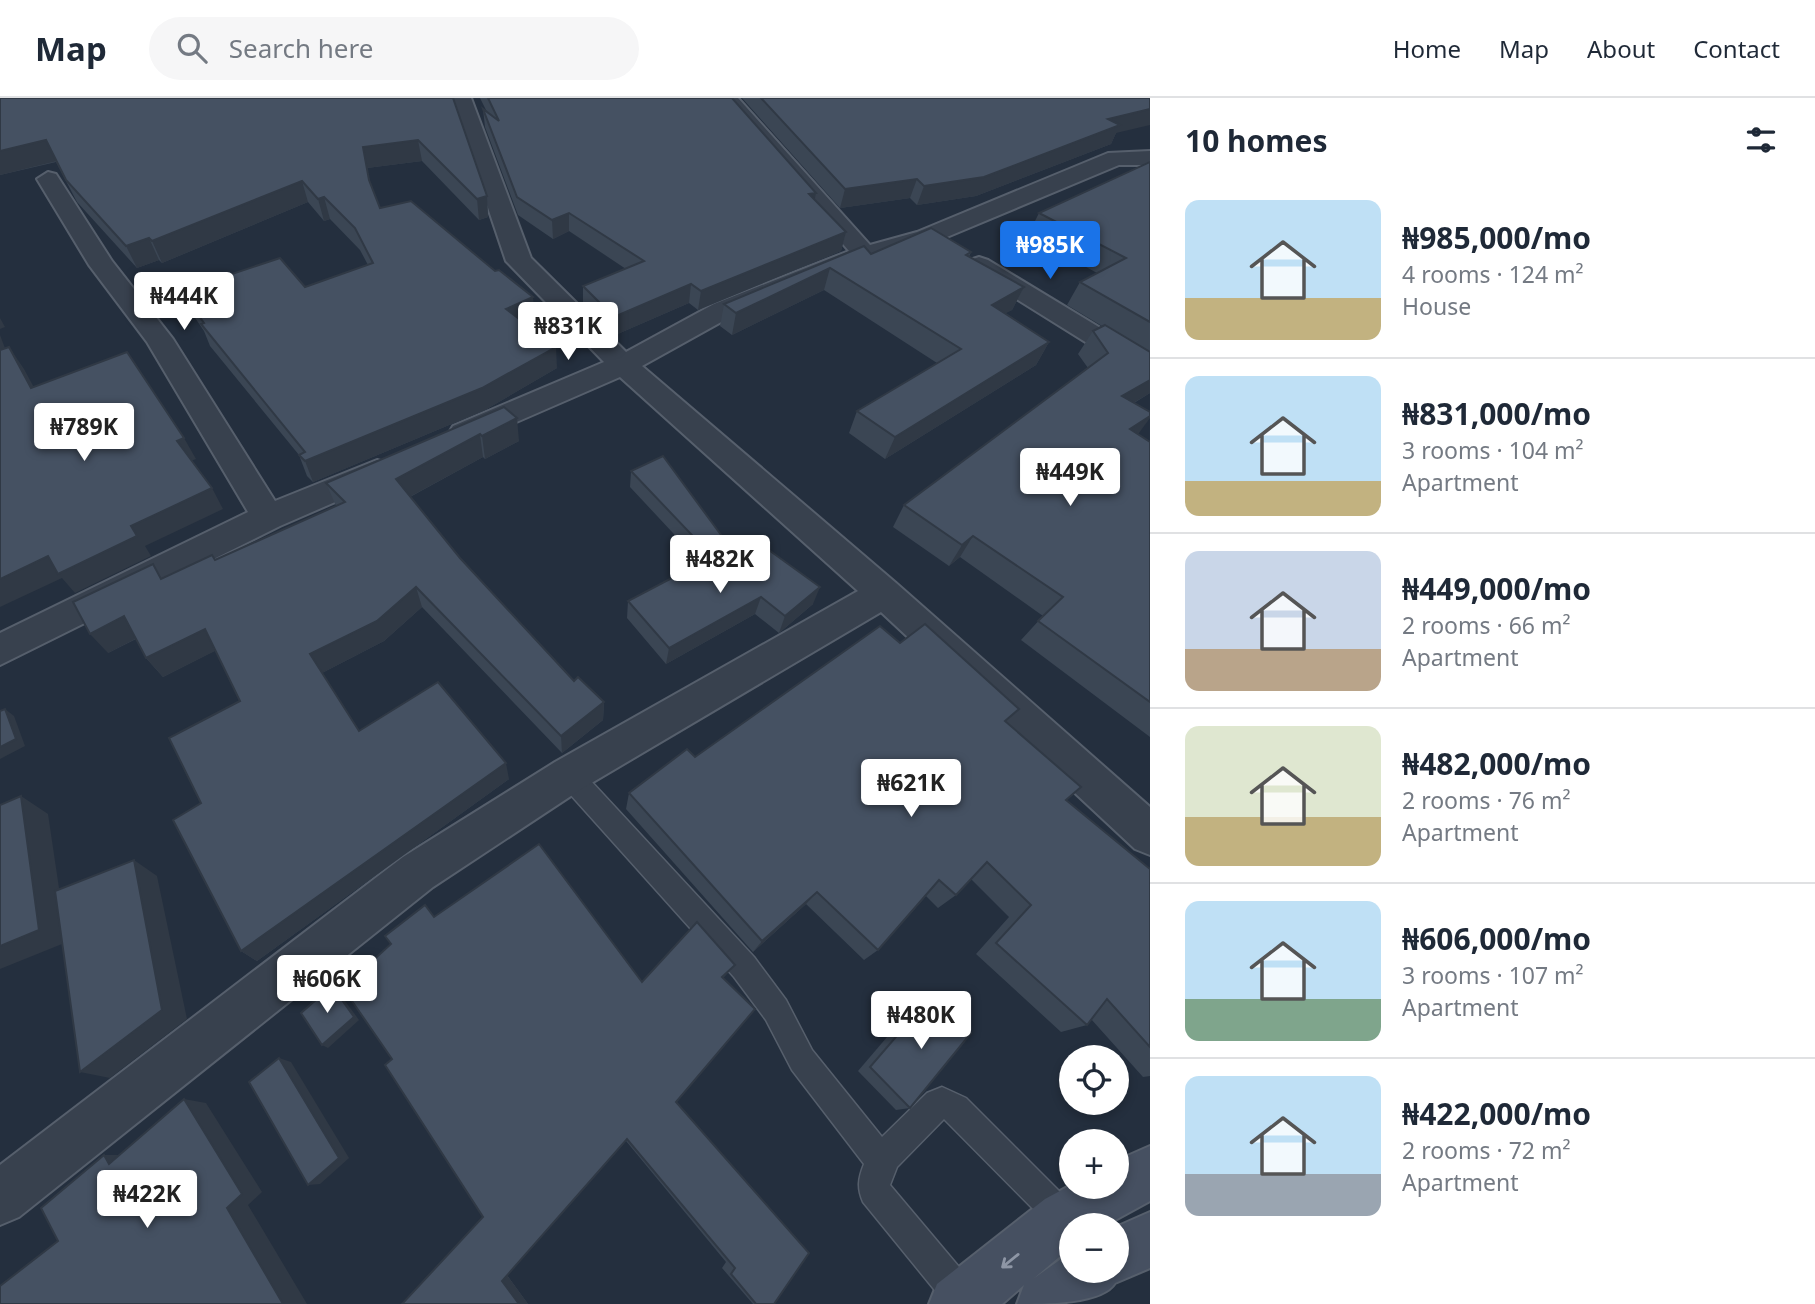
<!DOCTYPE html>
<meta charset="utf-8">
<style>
body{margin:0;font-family:"Noto Sans",sans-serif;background:#f6f6f7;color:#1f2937;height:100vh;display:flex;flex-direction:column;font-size:26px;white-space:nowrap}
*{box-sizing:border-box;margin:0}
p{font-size:23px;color:#747a83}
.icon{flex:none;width:38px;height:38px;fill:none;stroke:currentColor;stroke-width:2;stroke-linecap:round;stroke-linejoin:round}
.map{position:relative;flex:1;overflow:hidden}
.panel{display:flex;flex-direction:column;background:#fff;width:665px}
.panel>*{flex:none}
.tools{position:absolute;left:1059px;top:947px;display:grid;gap:14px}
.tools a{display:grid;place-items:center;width:70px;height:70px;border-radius:50%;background:#fff;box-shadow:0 4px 10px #0003;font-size:35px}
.price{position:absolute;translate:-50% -60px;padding:0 16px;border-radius:7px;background:#fff;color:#222;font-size:23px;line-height:46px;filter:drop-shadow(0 2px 4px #0008)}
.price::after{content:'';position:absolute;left:50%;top:42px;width:21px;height:16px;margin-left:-10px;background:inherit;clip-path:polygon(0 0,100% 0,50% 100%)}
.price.on{background:#1a73e8;color:#fff}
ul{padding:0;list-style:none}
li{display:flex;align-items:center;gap:21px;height:175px;padding:0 35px}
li+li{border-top:2px solid #e0e1e3}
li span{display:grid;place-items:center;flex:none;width:196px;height:140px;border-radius:14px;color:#555}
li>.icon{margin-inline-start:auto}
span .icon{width:84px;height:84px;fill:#fffc;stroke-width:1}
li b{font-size:30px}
h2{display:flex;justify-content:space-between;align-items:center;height:84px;padding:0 35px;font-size:30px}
header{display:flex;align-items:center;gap:42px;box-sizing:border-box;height:98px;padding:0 35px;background:#fff;border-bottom:2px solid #e0e1e3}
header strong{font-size:33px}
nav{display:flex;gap:38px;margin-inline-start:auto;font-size:24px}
.search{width:490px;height:63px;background:#f6f6f7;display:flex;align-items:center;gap:18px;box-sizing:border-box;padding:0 24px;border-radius:38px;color:#747a83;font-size:26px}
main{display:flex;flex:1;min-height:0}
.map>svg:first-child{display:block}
</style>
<header>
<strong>Map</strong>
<div class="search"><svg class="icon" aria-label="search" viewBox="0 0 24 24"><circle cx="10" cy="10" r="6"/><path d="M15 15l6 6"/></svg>Search here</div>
<nav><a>Home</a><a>Map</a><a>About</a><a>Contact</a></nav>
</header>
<main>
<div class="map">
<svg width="1150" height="1206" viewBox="0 0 1150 1206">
<rect width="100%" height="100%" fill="#242f3e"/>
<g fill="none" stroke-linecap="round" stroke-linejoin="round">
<!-- lane casing -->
<g stroke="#565f6c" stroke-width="3">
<path id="lane" d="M 569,666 L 578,669 L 754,859 L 786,902 L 812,952 L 882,1039 L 927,995 L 942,989 L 966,1000 L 1075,1109 L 1080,1120 L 1077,1127 L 1071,1127 L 1071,1133 L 1064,1136 L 1053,1131 L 944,1021 L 897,1069 L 890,1087 L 975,1188 L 980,1200 L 977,1206 L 946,1206 L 863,1104 C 857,1090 858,1081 864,1066 L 792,972 L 766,922 L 734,879 L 560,685 L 557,677 L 560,669 Z"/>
</g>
<!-- street casing -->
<g stroke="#565f6c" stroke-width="4">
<g id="street">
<path d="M 451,0 L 471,0 L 531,160 L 626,254 L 714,206 L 849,153 L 717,0 L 738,0 L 870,147 L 917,134 L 1108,55 L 1150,53 L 1150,67 L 1119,67 L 935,144 L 874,161 L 732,218 L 642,268 L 896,485 L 1150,709 L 1150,757 L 1135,751 L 881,514 L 583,690 L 433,789 L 19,1119 L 0,1127 L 0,1067 L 403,759 L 555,664 L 858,493 L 620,279 L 475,342 L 464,345 L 453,342 L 449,335 L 453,328 L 604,264 L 506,163 Z"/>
<path d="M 48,74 L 56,76 L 112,163 L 173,241 L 275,403 L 377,362 L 388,365 L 393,373 L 388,381 L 280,428 L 0,567 L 0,535 L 248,414 L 147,244 L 89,167 L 37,81 Z"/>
<path d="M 979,159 L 988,162 L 1150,260 L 1150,281 L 1140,278 L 970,172 L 966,167 L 970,162 Z"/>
</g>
</g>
<!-- secondary casing -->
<g stroke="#565f6c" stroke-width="4">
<path id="secondary" d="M 1150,1048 L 1150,1103 L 1106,1127 L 1071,1127 L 1071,1149 L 1033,1181 L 1071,1154 L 1071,1172 L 1116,1172 L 1116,1129 L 1150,1114 L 1150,1170 L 1115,1185 C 1102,1206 1045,1206 1017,1206 L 1024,1187 L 1002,1206 L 929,1206 L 937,1186 L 1045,1101 L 1071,1087 L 1116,1088 L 1116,1063 Z"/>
</g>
<!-- lane -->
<use href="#lane" fill="#38414e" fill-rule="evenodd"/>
<!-- street -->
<use href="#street" fill="#38414e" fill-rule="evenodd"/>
<!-- secondary -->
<use href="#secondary" fill="#465061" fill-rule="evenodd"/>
</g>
<!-- wall -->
<g fill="#3b4654">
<path d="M 0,0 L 453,0 L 487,98 L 488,119 L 479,122 L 422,63 L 367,70 L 370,84 L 380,110 L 535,221 L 525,225 L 557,270 L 485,312 L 313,384 L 307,378 L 299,357 L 210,248 L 204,233 L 191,214 L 181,193 L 305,189 L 368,167 L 360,152 L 330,121 L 324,123 L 308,104 L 162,165 L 159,162 L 137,170 L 77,104 L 56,64 L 0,77 Z"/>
<path d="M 480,0 L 732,0 L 815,102 L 846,134 L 841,153 L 698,212 L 689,205 L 613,238 L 583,207 L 583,188 L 626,171 L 569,133 L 553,141 L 518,117 L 485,29 L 483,11 L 487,14 Z"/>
<path d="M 742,0 L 1150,0 L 1116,35 L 1111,46 L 976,98 L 917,107 L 910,100 L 840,110 Z"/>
<path d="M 1150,64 L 1150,295 L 1134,305 L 1138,336 L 1150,344 L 1150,639 L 1021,542 L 1043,518 L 960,459 L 949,468 L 893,429 L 904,407 L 1088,270 L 1078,256 L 1093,233 L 1102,228 L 1067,207 L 1080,184 L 1097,175 L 1028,137 L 1039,115 Z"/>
<path d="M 971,154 L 969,159 L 1024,189 L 1012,212 L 1005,215 L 1049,244 L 1036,267 L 885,361 L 849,335 L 857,313 L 937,265 L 824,192 L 732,237 L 720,228 L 724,206 L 871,156 Z"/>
<path d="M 504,309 L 519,343 L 485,361 L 483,359 L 410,399 L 460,460 L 574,583 L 604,604 L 603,622 L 562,655 L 422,509 L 384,543 L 322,575 L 359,633 L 509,681 L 257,863 L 241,853 L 201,705 L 240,603 L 216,552 L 163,579 L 146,560 L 136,541 L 108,555 L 163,480 L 215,462 L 336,408 L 326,385 Z"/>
<path d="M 631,373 L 724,441 L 720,457 L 711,464 L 728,481 L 813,506 L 779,535 L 755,516 L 666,566 L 627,520 L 628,503 L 701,465 L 630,389 Z"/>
<path d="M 900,545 L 1006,624 L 1066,702 L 1150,771 L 1150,978 L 1143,979 L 1091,921 L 1087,927 L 1061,934 L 976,856 L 1009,819 L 971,781 L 956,797 L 938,810 L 926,798 L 878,852 L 864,862 L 806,806 L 753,854 L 626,711 L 629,695 Z"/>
<path d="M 434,819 L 642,884 L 735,867 L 723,880 L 676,1004 L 774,1206 L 753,1206 L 722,1170 L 726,1164 L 626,1043 L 507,1177 L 528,1206 L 402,1206 L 483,1119 L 392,961 Z"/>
<path d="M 932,897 L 910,1010 L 896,1012 L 858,973 L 917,904 Z"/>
</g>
<!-- shaded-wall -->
<g fill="#303945">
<path d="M 1150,11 L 1150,27 L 1116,35 L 1111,46 L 976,98 L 917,107 L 924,88 L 1108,21 Z"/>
<path d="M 46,42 L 57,63 L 0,77 L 0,53 Z"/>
<path d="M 418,42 L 422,63 L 367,70 L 363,49 Z"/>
<path d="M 917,81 L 910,100 L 840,110 L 845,91 Z"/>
<path d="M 302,83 L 308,104 L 162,165 L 152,143 Z"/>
<path d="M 816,95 L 812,114 L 809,96 Z"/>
<path d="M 487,98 L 488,119 L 479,122 L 477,101 Z"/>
<path d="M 324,99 L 330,121 L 324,123 L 318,101 Z"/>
<path d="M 569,115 L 569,133 L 553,141 L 552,122 Z"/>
<path d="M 846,134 L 841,153 L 698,212 L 701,193 Z"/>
<path d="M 149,140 L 159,162 L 137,170 L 126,148 Z"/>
<path d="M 830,170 L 824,192 L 732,237 L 736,215 Z"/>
<path d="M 691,186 L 689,205 L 613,238 L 614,219 Z"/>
<path d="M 1024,189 L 1012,212 L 981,229 L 992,207 Z"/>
<path d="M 533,199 L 535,221 L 508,233 L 506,211 Z"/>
<path d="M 0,220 L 5,229 L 0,231 Z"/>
<path d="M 0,237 L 14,274 L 0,255 Z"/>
<path d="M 1049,244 L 1036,267 L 885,361 L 895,339 Z"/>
<path d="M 9,249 L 24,271 L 46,312 L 31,290 Z"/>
<path d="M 556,249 L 557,270 L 485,312 L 313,384 L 305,363 Z"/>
<path d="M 1150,282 L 1150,295 L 1106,321 L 1122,298 Z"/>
<path d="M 1150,318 L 1150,320 L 1136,339 L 1130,331 Z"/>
<path d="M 517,320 L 519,343 L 485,361 L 482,338 Z"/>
<path d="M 480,336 L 483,359 L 402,403 L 396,381 Z"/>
<path d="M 184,340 L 196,361 L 188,364 L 177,343 Z"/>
<path d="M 212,390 L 223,411 L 145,448 L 151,458 L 75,495 L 62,480 L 0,509 L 0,481 L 48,458 L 131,428 Z"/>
<path d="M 973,438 L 960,459 L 949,468 L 962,447 Z"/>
<path d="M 724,441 L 720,457 L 704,469 L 708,454 Z"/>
<path d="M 416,489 L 422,509 L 384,543 L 320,576 L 310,556 Z"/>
<path d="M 820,489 L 813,506 L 779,535 L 785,518 Z"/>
<path d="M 761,499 L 755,516 L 666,566 L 669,550 Z"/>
<path d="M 124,518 L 141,538 L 108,555 L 90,536 Z"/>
<path d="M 205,531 L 219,551 L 163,579 L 146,560 Z"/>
<path d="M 604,604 L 603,622 L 562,655 L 561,638 Z"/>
<path d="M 5,611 L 14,618 L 25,648 L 0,661 L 0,649 Z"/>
<path d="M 506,665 L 509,681 L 257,863 L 241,853 Z"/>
<path d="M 21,698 L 48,716 L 67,844 L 0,871 L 0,848 Z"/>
<path d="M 134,762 L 157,778 L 187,921 L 110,980 L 80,974 Z"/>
<path d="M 817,794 L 806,806 L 753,854 L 762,843 Z"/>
<path d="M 332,888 L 337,892 L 359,922 L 328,950 L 322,947 Z"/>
<path d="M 279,960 L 291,964 L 349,1060 L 320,1086 L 308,1087 Z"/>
<path d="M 184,1001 L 206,1005 L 262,1094 L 248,1107 L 307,1206 L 283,1206 L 227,1110 Z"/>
<path d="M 104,1057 L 132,1057 L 109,1066 Z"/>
<path d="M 506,1176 L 528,1206 L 519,1206 L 502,1183 Z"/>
</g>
<!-- building -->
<g fill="#455162" stroke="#303945" stroke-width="2">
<path d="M 0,0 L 453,0 L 487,98 L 477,101 L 418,42 L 363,49 L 369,82 L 380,110 L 411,103 L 495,173 L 499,172 L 533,199 L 506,211 L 556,249 L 482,290 L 305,363 L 299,357 L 305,354 L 201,226 L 204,225 L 181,193 L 280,160 L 305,189 L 373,165 L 355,130 L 324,99 L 318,101 L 302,83 L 152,143 L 149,140 L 126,148 L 66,82 L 46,42 L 0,53 Z"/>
<path d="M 488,0 L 732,0 L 816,95 L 809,96 L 846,134 L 701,193 L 691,186 L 614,219 L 583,188 L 644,163 L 569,115 L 552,122 L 517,99 L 483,11 L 499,23 Z"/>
<path d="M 761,0 L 1150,0 L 1150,11 L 1108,21 L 1120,27 L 984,79 L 924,88 L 917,81 L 845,91 Z"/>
<path d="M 1150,64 L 1150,224 L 1080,184 L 1126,160 L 1039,115 Z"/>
<path d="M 931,130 L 971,154 L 966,157 L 1024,189 L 992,207 L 1049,244 L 895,339 L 857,313 L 961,251 L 830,170 L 736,215 L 724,206 L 864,148 L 871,156 Z"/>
<path d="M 1105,227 L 1150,254 L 1150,282 L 1122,298 L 1150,314 L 1150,318 L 1130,331 L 1150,344 L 1150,604 L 1038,523 L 1063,499 L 973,438 L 962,447 L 904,407 L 1108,255 L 1093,233 Z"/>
<path d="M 9,249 L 31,290 L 127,254 L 184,340 L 177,343 L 212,390 L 131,428 L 137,438 L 58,476 L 48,458 L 0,481 L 0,252 Z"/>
<path d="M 504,309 L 517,320 L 482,338 L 480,336 L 396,381 L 460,460 L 574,583 L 578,579 L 604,604 L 561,638 L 416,489 L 377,523 L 310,556 L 359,633 L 438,584 L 506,665 L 241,853 L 173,722 L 201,705 L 169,640 L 240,603 L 205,531 L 146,560 L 124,518 L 90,536 L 73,504 L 153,466 L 161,481 L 212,457 L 215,462 L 345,404 L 326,385 Z"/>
<path d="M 663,358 L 724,441 L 708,454 L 631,373 Z"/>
<path d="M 766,450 L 820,489 L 785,518 L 761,499 L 669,550 L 628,503 L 708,461 L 728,481 Z"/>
<path d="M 925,526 L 1019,611 L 1005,623 L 1081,689 L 1066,702 L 1150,771 L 1150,949 L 1107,901 L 1087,927 L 996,845 L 1031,807 L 987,764 L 956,797 L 939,782 L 878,852 L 817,794 L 762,843 L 629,695 L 687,651 L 695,659 L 880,528 L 900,545 Z"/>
<path d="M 5,611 L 16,641 L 0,649 L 0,613 Z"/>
<path d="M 21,698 L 39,832 L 0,848 L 0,707 Z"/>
<path d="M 539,746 L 642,884 L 697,824 L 735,867 L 722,879 L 755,911 L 676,1004 L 809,1155 L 774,1206 L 756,1206 L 731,1176 L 735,1170 L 627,1041 L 502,1183 L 519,1206 L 402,1206 L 483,1119 L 385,967 L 392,961 L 343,890 L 391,846 L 385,838 L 425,807 L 434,819 Z"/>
<path d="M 134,762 L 162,912 L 80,974 L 55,793 Z"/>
<path d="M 332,888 L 354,919 L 322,947 L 301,915 Z"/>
<path d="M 932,897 L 971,935 L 910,1010 L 870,969 Z"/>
<path d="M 279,960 L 339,1060 L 308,1087 L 249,984 Z"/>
<path d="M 184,1001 L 242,1096 L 227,1110 L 283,1206 L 0,1206 L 0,1188 L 58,1143 L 41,1110 L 104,1057 L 109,1066 Z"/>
</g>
<!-- one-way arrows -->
<defs><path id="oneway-shaft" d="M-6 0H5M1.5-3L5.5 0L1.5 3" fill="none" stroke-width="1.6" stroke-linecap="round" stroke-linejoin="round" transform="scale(1.75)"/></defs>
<use stroke="#8e96a5" href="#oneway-shaft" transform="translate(1010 1163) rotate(141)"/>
</svg>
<div class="tools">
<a><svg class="icon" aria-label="locate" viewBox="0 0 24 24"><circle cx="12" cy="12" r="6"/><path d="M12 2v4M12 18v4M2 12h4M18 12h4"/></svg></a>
<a>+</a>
<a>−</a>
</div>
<b class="price on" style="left:1050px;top:183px">₦985K</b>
<b class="price" style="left:184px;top:234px">₦444K</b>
<b class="price" style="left:568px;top:264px">₦831K</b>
<b class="price" style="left:84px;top:365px">₦789K</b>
<b class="price" style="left:1070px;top:410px">₦449K</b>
<b class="price" style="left:720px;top:497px">₦482K</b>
<b class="price" style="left:911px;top:721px">₦621K</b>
<b class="price" style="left:327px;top:917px">₦606K</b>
<b class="price" style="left:921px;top:953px">₦480K</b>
<b class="price" style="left:147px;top:1132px">₦422K</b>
</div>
<section class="panel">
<h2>10 homes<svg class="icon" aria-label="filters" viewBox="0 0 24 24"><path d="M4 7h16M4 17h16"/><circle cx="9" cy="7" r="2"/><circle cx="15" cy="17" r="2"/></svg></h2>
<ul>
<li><span style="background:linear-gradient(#bfe0f5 70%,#c2b280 0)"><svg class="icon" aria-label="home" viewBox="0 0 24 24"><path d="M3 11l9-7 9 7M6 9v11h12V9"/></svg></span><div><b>₦985,000/mo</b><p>4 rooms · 124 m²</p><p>House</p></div></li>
<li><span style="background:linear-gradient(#bfe0f5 75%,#c2b280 0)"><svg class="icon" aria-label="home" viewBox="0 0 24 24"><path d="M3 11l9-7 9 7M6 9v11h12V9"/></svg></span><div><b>₦831,000/mo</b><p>3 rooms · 104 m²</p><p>Apartment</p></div></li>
<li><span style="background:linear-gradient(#c9d6e8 70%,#b9a48a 0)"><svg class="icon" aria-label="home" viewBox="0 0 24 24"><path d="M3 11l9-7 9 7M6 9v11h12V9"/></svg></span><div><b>₦449,000/mo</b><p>2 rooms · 66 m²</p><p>Apartment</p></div></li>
<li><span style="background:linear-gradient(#dfe7d0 65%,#c2b280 0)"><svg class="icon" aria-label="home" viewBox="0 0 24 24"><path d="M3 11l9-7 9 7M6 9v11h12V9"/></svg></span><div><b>₦482,000/mo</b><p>2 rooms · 76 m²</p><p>Apartment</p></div></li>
<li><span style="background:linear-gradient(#bfe0f5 70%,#7fa58c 0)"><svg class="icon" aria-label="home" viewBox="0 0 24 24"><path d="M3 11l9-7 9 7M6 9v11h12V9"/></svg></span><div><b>₦606,000/mo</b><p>3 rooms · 107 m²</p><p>Apartment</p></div></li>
<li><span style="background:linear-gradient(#bfe0f5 70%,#9aa5b1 0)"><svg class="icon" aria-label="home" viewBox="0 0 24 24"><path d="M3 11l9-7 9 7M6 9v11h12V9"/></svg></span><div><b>₦422,000/mo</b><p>2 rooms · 72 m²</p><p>Apartment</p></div></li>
</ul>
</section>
</main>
